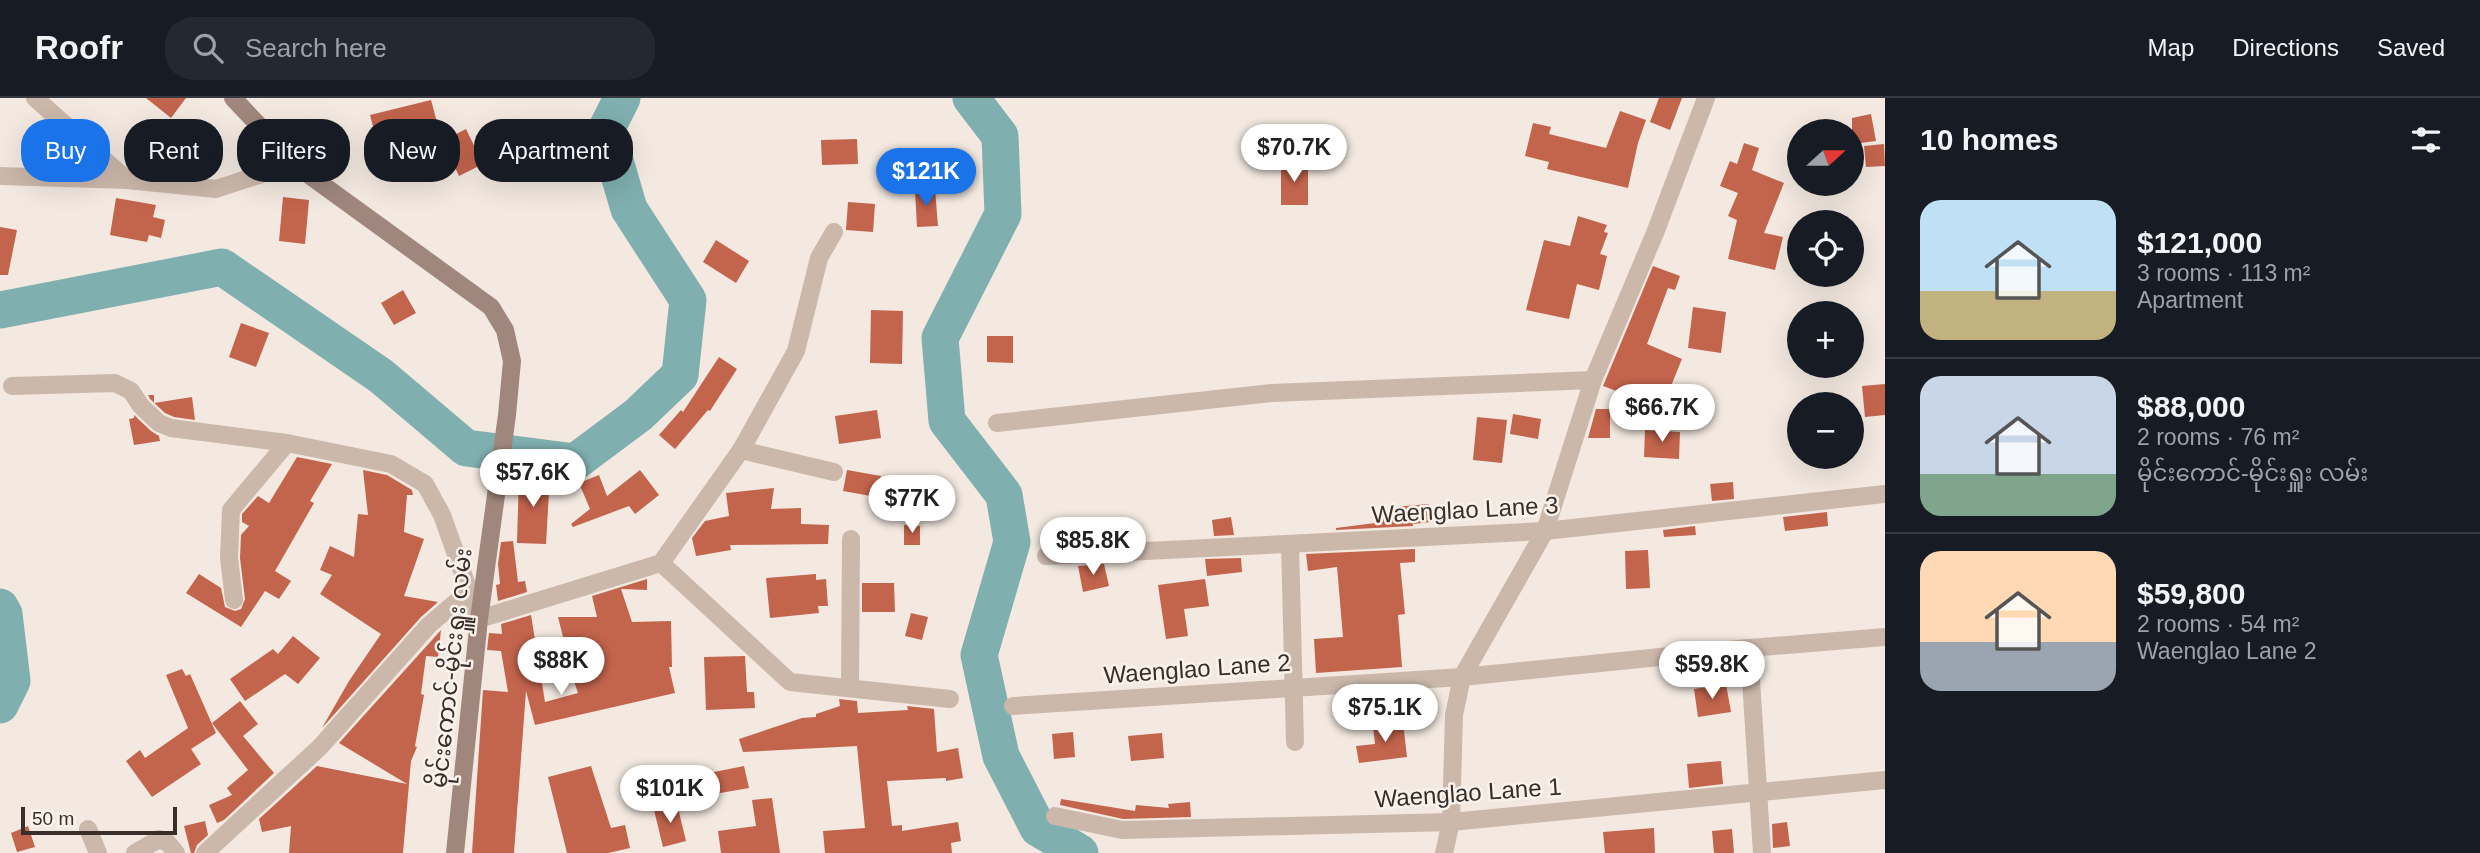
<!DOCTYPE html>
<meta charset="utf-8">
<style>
body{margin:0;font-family:Arial,"Noto Sans Myanmar",sans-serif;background:#242831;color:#f1f3f6;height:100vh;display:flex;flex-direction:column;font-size:26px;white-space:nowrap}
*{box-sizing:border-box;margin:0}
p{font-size:23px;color:#9ea1a6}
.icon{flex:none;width:38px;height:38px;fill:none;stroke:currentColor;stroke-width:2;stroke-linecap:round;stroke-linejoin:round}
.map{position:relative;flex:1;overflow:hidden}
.panel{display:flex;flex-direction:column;background:#171b24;width:595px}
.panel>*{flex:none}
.banner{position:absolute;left:21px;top:21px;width:665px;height:63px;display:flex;gap:14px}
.needle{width:46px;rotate:69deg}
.buttons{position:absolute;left:1787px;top:21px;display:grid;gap:14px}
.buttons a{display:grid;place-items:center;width:77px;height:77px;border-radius:50%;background:#171b24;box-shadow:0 7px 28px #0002;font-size:35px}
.scale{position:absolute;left:21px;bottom:18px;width:156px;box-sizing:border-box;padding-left:7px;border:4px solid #392e2a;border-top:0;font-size:19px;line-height:24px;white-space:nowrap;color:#392e2a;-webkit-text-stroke:5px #faf3ec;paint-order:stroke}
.price{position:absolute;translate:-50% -60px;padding:0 16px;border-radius:24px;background:#fff;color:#222;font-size:23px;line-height:46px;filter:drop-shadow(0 2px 4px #0008)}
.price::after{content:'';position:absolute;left:50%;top:42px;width:21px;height:16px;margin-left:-10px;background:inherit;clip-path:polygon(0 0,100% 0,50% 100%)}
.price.on{background:#1a73e8;color:#fff}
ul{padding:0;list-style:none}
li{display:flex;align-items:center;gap:21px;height:175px;padding:0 35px}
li+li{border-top:2px solid #363941}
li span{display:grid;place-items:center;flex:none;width:196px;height:140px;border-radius:21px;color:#555}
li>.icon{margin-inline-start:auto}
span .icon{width:84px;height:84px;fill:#fffc;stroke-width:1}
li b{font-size:30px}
h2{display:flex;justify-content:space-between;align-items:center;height:84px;padding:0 35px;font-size:30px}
.chip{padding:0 24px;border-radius:28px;background:#171b24;box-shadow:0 7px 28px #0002;font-size:24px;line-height:63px}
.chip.on{background:#1a73e8;color:#fff}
header{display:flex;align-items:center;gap:42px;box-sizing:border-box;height:98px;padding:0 35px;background:#171b24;border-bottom:2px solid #363941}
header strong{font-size:33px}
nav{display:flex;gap:38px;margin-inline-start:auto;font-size:24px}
.search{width:490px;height:63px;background:#242831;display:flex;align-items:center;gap:18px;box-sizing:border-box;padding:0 24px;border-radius:28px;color:#9ea1a6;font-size:26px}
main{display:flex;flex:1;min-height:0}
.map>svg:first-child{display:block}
</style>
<header>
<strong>Roofr</strong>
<div class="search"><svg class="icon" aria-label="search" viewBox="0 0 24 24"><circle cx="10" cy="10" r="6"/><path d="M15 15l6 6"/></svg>Search here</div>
<nav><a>Map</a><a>Directions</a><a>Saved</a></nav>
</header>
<main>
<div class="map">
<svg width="1885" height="755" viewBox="0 0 1885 755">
<rect width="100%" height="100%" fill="#f3e9e0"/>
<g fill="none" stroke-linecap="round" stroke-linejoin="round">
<!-- river -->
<g stroke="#7fafaf" stroke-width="37">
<path d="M 971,0 L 1000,38 L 1003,116 L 940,240 L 947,323 L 1004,397 L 1012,444 L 979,557 L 1001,658 L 1038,730 L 1080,755"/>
<path d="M 0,212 L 222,169 L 381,278 L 466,350 L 575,364 L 638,317 L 680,277 L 688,202 L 629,111 L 606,32 L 622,0"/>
<path d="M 0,509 L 4,516 L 12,583 L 0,607"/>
</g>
</g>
<!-- building -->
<g fill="#c3644d">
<path d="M 146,0 L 186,0 L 171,20 Z"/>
<path d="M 1659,0 L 1682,0 L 1670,32 L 1650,24 Z"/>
<path d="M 431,2 L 438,28 L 377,44 L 370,17 Z"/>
<path d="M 1620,13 L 1646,22 L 1638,45 L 1628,90 L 1547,71 L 1549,64 L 1525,58 L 1533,25 L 1551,29 L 1549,36 L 1606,50 Z"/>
<path d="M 1871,16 L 1876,43 L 1852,46 L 1852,20 Z"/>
<path d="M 466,31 L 483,66 L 459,78 L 442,43 Z"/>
<path d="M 857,41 L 858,66 L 822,67 L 821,42 Z"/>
<path d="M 1744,45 L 1759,50 L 1752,72 L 1784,85 L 1764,135 L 1783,139 L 1775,172 L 1728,161 L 1737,122 L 1728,118 L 1738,95 L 1720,88 L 1730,63 L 1737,66 Z"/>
<path d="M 1884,46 L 1885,68 L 1866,69 L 1864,48 Z"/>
<rect x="1281" y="64" width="27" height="43"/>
<path d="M 913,66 L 914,83 L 885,85 L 884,68 Z"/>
<path d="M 935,91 L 938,128 L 917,129 L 915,93 Z"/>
<path d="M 283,99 L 309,102 L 305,146 L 279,143 Z"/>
<path d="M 116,100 L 156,107 L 153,119 L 165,122 L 161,140 L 149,137 L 147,144 L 110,137 Z"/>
<path d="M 848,104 L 875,106 L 873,134 L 846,132 Z"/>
<path d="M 1578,118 L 1607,127 L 1604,134 L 1608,135 L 1600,156 L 1607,158 L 1599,192 L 1577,186 L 1569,221 L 1526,212 L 1544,142 L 1570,148 Z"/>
<path d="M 0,129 L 17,132 L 8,177 L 0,177 Z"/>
<path d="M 716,142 L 749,163 L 736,185 L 703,164 Z"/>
<path d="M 1653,168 L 1680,178 L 1675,192 L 1668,190 L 1647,246 L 1682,261 L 1662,310 L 1603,288 Z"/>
<path d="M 403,192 L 416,215 L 394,227 L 381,205 Z"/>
<path d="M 1693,209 L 1726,214 L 1721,255 L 1688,250 Z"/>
<path d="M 871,212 L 903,213 L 902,266 L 870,265 Z"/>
<path d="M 241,225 L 269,235 L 256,269 L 229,259 Z"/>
<path d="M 987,238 L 1013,238 L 1013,265 L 987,264 Z"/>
<path d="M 719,259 L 737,271 L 710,313 L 708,312 L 675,351 L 659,337 L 681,312 L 683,314 Z"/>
<path d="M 1885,286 L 1885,317 L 1865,319 L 1862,288 Z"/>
<path d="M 148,297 L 154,297 L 154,305 L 192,299 L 195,322 L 174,319 L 165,315 L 150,301 Z"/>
<path d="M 1596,311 L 1610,311 L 1610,340 L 1588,340 Z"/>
<path d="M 877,312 L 881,340 L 839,346 L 835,318 Z"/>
<path d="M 1513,316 L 1541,321 L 1538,341 L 1510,336 Z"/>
<path d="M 134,317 L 151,333 L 159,338 L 160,343 L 134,347 L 129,321 L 134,320 Z"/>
<path d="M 1477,319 L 1507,322 L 1502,365 L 1473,362 Z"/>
<path d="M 1645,332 L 1680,334 L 1679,361 L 1644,359 Z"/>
<path d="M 297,359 L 332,366 L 310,403 L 314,405 L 275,473 L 291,483 L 279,501 L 265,493 L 241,529 L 186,495 L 199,476 L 221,490 L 225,509 L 235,513 L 241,511 L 245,501 L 240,460 L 241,437 L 249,428 L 242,424 L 242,416 L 258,398 L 269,405 Z"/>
<path d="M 363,372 L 387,377 L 412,392 L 413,397 L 407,397 L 404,434 L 424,441 L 404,498 L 438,504 L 421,519 L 322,630 L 349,583 L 381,536 L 320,496 L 332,477 L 320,472 L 330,448 L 354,459 L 358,416 L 368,417 Z"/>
<path d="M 640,372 L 659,397 L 635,416 L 629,408 L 573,429 L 571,426 L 590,411 L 579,385 L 599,377 L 607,398 Z"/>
<path d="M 847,372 L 881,378 L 880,381 L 907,384 L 902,421 L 880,418 L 882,400 L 843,393 Z"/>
<path d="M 519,376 L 550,377 L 546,446 L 517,445 Z"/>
<path d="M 1733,384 L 1734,401 L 1712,403 L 1710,386 Z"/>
<path d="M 774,390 L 771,411 L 801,410 L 801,426 L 829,427 L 828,446 L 730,447 L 731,452 L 696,458 L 692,440 L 705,423 L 729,418 L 726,395 Z"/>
<path d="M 1429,406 L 1431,424 L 1413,426 L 1413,428 L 1336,432 L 1336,430 L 1383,424 L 1383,417 L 1394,416 L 1393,409 Z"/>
<path d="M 1827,414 L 1828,428 L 1785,433 L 1783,419 Z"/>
<path d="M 1231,419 L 1234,437 L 1214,438 L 1212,422 Z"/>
<path d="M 1072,426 L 1073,445 L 1056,446 L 1055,427 Z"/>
<path d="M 904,427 L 920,428 L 920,447 L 904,447 Z"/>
<path d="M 1695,428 L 1696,437 L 1664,439 L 1663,432 Z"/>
<path d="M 513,443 L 518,484 L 525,483 L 527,494 L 498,503 L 496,487 L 500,486 L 498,466 L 501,444 Z"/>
<path d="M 1415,451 L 1415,464 L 1400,465 L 1405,516 L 1398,517 L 1402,569 L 1316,575 L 1314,541 L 1343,539 L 1337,469 L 1308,473 L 1306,456 Z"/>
<path d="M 1648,452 L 1650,490 L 1626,491 L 1625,453 Z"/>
<path d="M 1241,460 L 1242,474 L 1207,478 L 1205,461 Z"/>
<path d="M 1104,466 L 1109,488 L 1083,494 L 1078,468 Z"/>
<path d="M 816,476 L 816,482 L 826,481 L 828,508 L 818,508 L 819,515 L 770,520 L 766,480 Z"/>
<path d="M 647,481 L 647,492 L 621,491 L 632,524 L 671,523 L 672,569 L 669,569 L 675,595 L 535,627 L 526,593 L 514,755 L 472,755 L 483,592 L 508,594 L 501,553 L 487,552 L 489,535 L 502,536 L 501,526 L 531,517 L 545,604 L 578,595 L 574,583 L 585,580 L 577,547 L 565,547 L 558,519 L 597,519 L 592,498 Z"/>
<path d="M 1205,481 L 1209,508 L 1184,511 L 1188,538 L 1166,541 L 1158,487 Z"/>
<path d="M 862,485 L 894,485 L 895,514 L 862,514 Z"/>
<path d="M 911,515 L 928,519 L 922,542 L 905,538 Z"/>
<path d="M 441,532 L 438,559 L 426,558 L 421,596 L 424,597 L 415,648 L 417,649 L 411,663 L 403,755 L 289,755 L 291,728 L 262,734 L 259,721 L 317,668 L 407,686 L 339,645 Z"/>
<path d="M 293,538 L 320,560 L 298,586 L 285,576 L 245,603 L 230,581 L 273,551 L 278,556 Z"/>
<path d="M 745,558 L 747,594 L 754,594 L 755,610 L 706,612 L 704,559 Z"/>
<path d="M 182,571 L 186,578 L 190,576 L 216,635 L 191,651 L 201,666 L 152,699 L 126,663 L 140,652 L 145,660 L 188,630 L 166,577 Z"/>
<path d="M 1726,586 L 1731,614 L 1698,619 L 1694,591 Z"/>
<path d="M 839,601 L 857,603 L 858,615 L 908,612 L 907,608 L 934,611 L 937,654 L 958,650 L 963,680 L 946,683 L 946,680 L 887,683 L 892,728 L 902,727 L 902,733 L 958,724 L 961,743 L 951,745 L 952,755 L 825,755 L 823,733 L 865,730 L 857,648 L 743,654 L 739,641 L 802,620 L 816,619 L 816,616 L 840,608 Z"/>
<path d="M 240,603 L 258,626 L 243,638 L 274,675 L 224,722 L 217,725 L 209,707 L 232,697 L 227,690 L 248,672 L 212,625 Z"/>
<path d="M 1403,624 L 1407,659 L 1359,665 L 1356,648 L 1375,646 L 1373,628 Z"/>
<path d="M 1073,634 L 1075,659 L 1054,661 L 1052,636 Z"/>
<path d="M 1162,635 L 1164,660 L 1131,663 L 1128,638 Z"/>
<path d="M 1721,663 L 1723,686 L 1689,690 L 1687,666 Z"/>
<path d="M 591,668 L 611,730 L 625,727 L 630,750 L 608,755 L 567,755 L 548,679 Z"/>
<path d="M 744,668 L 749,690 L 709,697 L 709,675 Z"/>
<path d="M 772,700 L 780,755 L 721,755 L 718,733 L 756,728 L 752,702 Z"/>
<path d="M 1061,701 L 1135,713 L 1136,707 L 1169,710 L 1168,706 L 1190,704 L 1191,719 L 1123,721 L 1060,707 Z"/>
<path d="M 677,706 L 686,743 L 663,749 L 654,712 Z"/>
<path d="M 205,723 L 208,737 L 197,747 L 194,755 L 191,755 L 184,728 Z"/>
<path d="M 1787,724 L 1790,748 L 1773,750 L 1772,726 Z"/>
<path d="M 28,728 L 35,749 L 17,754 L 11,735 Z"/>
<path d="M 1654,730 L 1655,755 L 1605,755 L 1603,734 Z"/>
<path d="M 1732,731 L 1734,755 L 1714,755 L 1712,733 Z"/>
</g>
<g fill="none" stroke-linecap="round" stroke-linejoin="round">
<!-- street -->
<g stroke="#cbb8ab" stroke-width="18">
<path d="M 35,0 L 127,82"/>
<path d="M 0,78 L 127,82 L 216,91 L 286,68 L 298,69"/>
<path d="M 12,288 L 115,285 L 131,293 L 141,308 L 159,325 L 171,330 L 287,345 L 391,366 L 425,386 L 442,417 L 479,521 L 661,465 L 741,352 L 796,253 L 819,160 L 834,134"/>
<path d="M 997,325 L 1272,295 L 1593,282"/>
<path d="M 741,352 L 834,374"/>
<path d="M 1290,446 L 1295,644"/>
<path d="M 1046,458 L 1545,433 L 1885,396"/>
<path d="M 661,465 L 790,584 L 950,601"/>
<path d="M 234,502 L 229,460 L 231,412 L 287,345"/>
<path d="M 1749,550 L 1762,755"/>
<path d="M 850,590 L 851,441"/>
<path d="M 1013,608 L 1462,579 L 1749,550 L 1885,539"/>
<path d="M 1055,718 L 1122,732 L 1451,724 L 1885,682"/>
<path d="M 88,731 L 98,755"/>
<path d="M 135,755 L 159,741 L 168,745 L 176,755"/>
<path d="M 205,755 L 320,649 L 429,527 L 469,493"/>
<path d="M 1444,755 L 1451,724 L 1454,617 L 1462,579 L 1545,433 L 1593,282 L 1655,135 L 1706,0"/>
</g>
<!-- secondary -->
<path stroke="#9f877d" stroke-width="18" d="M 233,0 L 298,69 L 491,209 L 505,232 L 512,263 L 507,317 L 479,521 L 455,755"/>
</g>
<g text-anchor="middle" stroke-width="5" stroke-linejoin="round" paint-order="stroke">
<!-- street labels -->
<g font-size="24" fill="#392e2a" stroke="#faf3ec">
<text transform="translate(1465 412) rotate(-3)" y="8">Waenglao Lane 3</text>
<text transform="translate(451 570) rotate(-84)" y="8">မိုင်းကောင်-မိုင်းရှူး လမ်း</text>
<text transform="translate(1197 571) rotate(-4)" y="8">Waenglao Lane 2</text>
<text transform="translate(1468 695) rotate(-4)" y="8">Waenglao Lane 1</text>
</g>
</g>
</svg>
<div class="buttons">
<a><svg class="needle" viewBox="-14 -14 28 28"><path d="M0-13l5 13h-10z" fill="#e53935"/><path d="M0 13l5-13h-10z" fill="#9ea1a6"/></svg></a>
<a><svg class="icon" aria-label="locate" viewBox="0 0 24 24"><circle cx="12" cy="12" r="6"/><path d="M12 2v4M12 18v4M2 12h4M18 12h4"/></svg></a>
<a>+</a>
<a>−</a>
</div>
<div class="scale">50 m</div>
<b class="price" style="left:1294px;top:86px">$70.7K</b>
<b class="price on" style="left:926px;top:110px">$121K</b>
<b class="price" style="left:1662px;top:346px">$66.7K</b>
<b class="price" style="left:533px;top:411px">$57.6K</b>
<b class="price" style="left:912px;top:437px">$77K</b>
<b class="price" style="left:1093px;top:479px">$85.8K</b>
<b class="price" style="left:561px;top:599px">$88K</b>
<b class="price" style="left:1712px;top:603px">$59.8K</b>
<b class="price" style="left:1385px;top:646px">$75.1K</b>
<b class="price" style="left:670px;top:727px">$101K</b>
<div class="banner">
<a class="chip on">Buy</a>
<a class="chip">Rent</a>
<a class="chip">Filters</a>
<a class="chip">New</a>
<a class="chip">Apartment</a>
</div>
</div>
<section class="panel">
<h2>10 homes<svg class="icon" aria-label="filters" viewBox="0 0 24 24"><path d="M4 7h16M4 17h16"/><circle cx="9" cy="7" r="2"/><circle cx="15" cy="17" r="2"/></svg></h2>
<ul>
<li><span style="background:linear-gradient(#bfe0f5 65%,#c2b280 0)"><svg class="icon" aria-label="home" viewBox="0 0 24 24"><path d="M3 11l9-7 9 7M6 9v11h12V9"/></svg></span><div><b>$121,000</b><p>3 rooms · 113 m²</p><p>Apartment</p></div></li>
<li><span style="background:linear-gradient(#c9d6e8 70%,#7fa58c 0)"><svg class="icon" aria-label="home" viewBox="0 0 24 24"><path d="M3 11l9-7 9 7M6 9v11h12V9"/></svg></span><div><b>$88,000</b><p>2 rooms · 76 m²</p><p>မိုင်းကောင်-မိုင်းရှူး လမ်း</p></div></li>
<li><span style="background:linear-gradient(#ffd9b3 65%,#9aa5b1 0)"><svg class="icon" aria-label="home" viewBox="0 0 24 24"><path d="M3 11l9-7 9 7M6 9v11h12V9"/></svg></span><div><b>$59,800</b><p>2 rooms · 54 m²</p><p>Waenglao Lane 2</p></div></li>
</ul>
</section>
</main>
